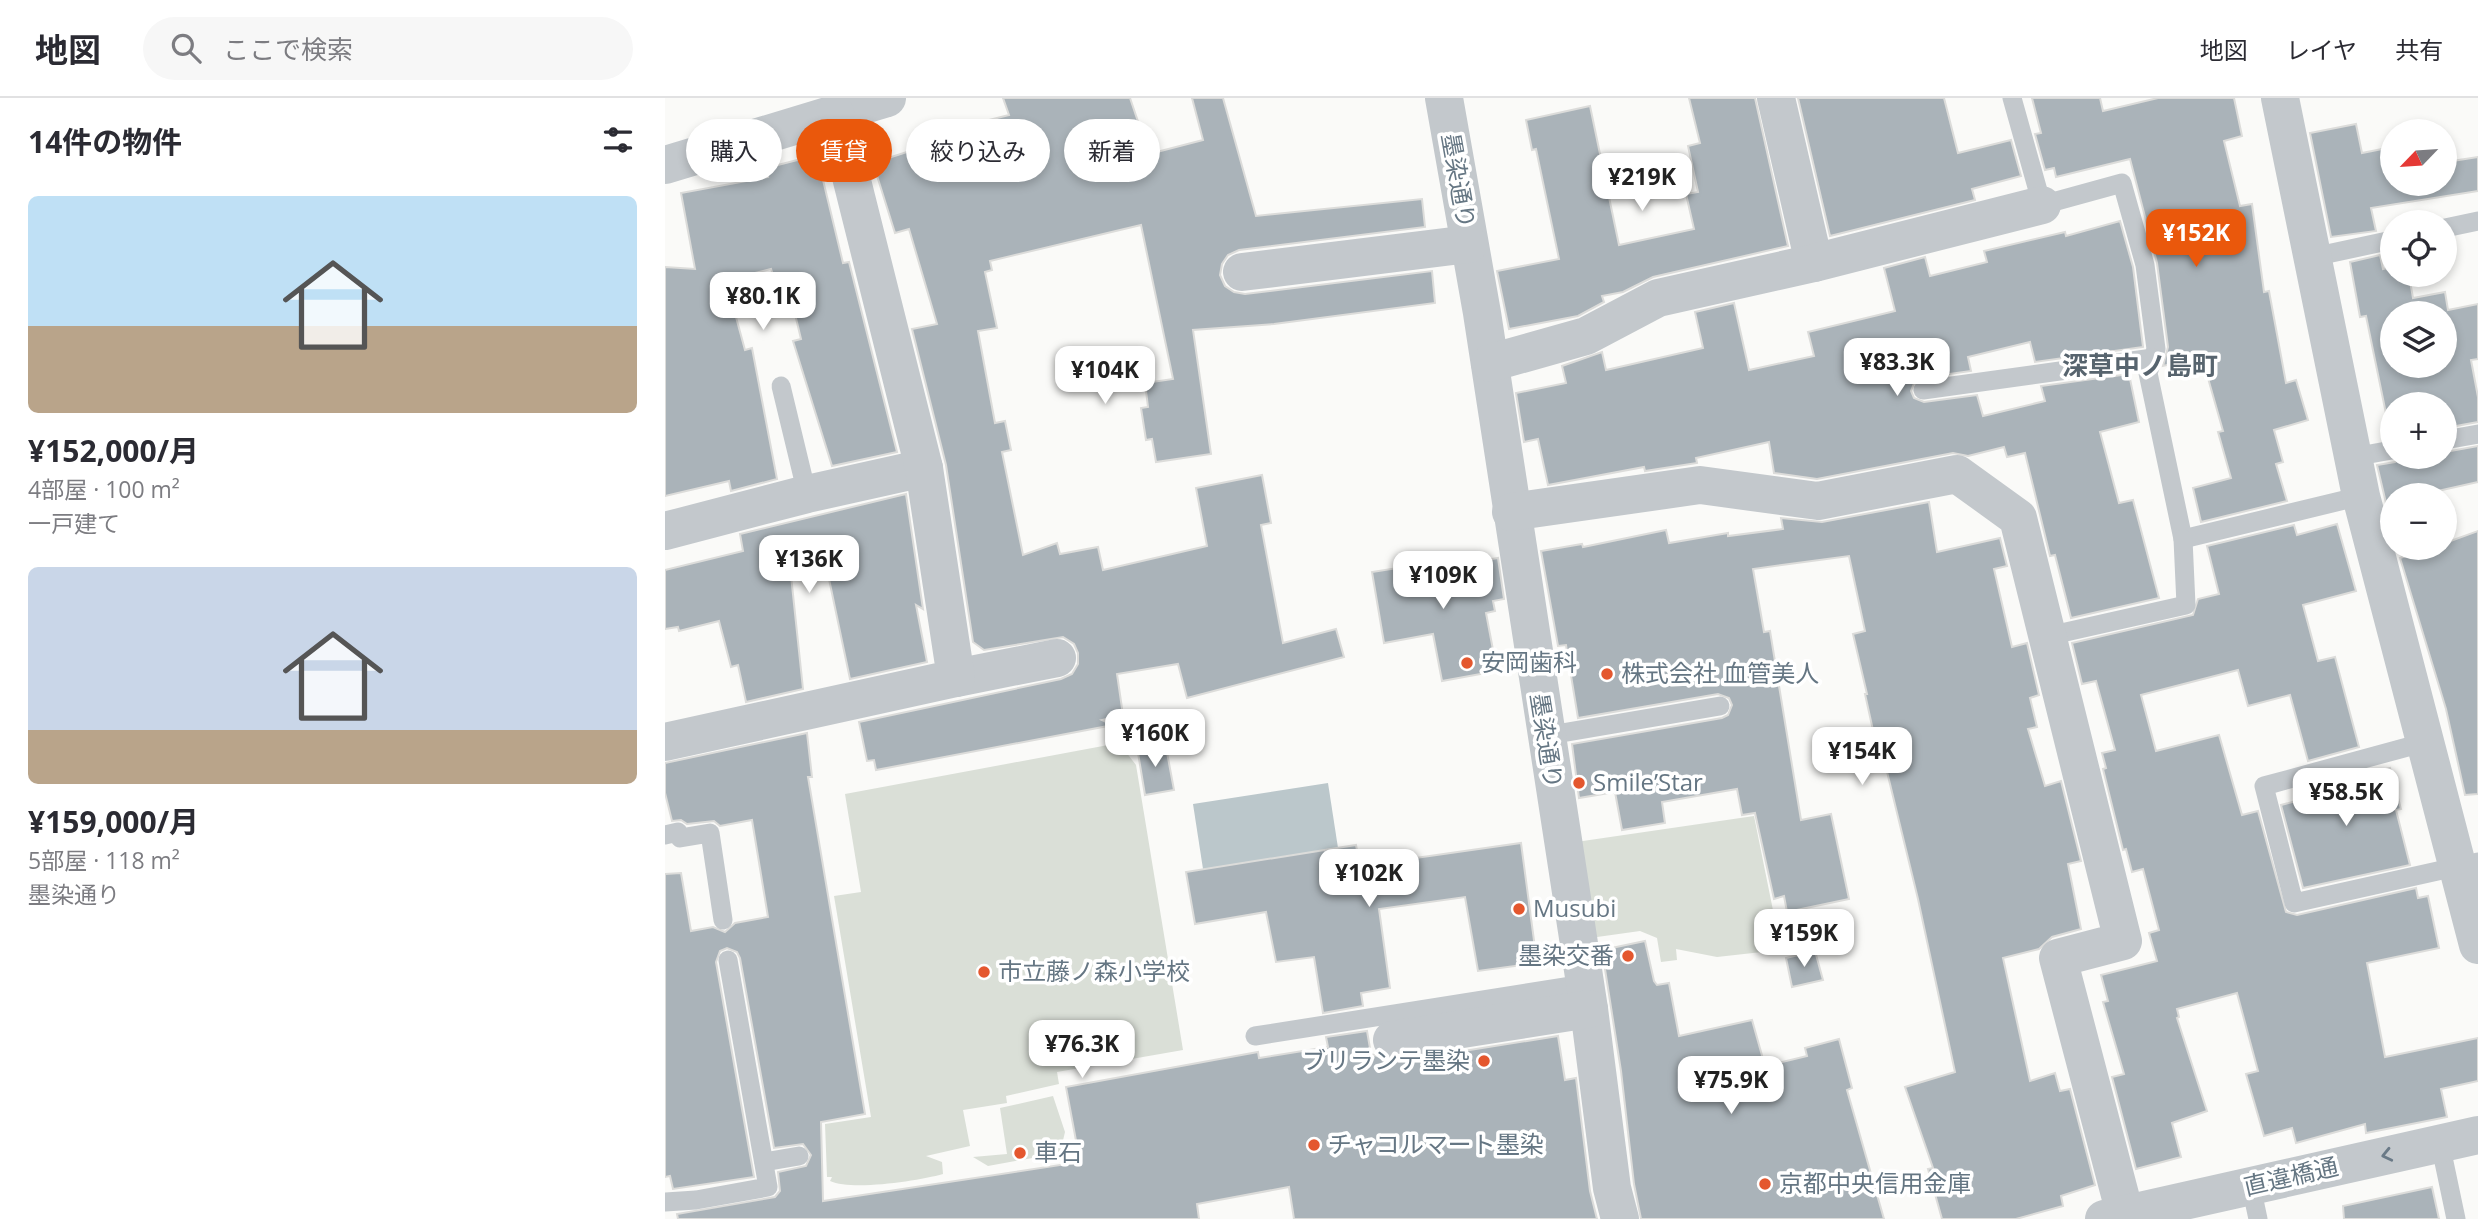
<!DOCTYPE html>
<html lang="ja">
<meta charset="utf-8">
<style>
body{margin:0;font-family:"Open Sans","Noto Sans JP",sans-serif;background:#f7f7f7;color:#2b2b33;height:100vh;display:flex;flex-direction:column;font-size:26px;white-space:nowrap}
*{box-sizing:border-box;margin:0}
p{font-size:23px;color:#7c7c81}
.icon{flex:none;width:38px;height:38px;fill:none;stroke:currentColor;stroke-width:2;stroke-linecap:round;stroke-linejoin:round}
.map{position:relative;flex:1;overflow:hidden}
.side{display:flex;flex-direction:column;background:#fff;width:665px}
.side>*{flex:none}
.banner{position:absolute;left:21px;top:21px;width:665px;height:63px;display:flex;gap:14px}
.needle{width:46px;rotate:245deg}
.tools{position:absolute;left:1715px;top:21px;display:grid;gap:14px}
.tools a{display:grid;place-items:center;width:77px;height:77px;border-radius:50%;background:#fff;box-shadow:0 4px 10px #0003;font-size:35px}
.price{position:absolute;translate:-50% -60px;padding:0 16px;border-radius:14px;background:#fff;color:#222;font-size:23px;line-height:46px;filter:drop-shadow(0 2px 4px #0008)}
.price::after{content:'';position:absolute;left:50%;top:42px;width:21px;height:16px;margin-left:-10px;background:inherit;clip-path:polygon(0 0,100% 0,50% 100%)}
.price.active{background:#ea580c;color:#fff}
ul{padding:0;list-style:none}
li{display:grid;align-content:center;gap:14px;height:371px;padding:0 28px}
li span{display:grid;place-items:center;height:217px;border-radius:10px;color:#555}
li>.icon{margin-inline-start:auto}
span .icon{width:126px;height:126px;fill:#fffc;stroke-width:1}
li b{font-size:30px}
h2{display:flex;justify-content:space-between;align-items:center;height:84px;padding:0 28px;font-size:30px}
.pill{padding:0 24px;border-radius:32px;background:#fff;box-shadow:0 4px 10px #0003;font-size:24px;line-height:63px}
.pill.active{background:#ea580c;color:#fff}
header{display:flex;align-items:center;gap:42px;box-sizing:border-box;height:98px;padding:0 35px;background:#fff;border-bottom:2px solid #e1e1e2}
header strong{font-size:33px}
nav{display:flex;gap:38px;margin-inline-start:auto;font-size:24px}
.search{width:490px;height:63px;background:#f7f7f7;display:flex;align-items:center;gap:18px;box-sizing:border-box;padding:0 24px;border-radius:38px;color:#7c7c81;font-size:26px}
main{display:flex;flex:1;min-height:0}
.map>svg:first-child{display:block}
</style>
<header>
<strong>地図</strong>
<div class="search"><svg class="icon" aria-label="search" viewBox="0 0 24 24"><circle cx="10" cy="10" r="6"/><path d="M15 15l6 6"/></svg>ここで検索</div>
<nav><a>地図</a><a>レイヤ</a><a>共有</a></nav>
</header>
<main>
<section class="side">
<h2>14件の物件<svg class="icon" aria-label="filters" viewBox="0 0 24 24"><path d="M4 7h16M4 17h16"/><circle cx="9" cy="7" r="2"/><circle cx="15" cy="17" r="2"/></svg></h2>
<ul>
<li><span style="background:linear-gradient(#bfe0f5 60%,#b9a48a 0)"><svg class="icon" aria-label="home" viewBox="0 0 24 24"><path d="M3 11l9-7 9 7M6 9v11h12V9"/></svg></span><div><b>¥152,000/月</b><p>4部屋 · 100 m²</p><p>一戸建て</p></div></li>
<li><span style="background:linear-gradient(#c9d6e8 75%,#b9a48a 0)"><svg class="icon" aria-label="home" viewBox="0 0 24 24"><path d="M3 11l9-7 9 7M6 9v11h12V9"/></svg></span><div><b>¥159,000/月</b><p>5部屋 · 118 m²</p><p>墨染通り</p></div></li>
</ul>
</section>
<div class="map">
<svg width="1813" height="1121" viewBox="0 0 1813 1121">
<rect width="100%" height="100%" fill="#fafaf8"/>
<!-- green -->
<g fill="#dadfd7">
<path d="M 454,645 L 471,667 L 518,952 L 392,974 L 394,986 L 341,998 L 342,1005 L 298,1012 L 305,1048 L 261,1058 L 277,1064 L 278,1076 C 253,1083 187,1093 165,1083 L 167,1079 L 162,1079 L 160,1026 L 206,1019 L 169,798 L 196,794 L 180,696 Z"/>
<path d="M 1089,718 L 1116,852 L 1052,859 L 1011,851 L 1012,862 L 996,864 L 992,840 L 975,833 L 925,840 L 911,744 Z"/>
<path d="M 388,998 L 400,1034 L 395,1055 L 323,1068 L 308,1059 L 342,1056 L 335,1010 Z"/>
</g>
<!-- water -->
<path fill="#bbc7cb" d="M 663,685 L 673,750 L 538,771 L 528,706 Z"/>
<!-- building -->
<g fill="#aab3b9" stroke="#dcdcda" stroke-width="2" fill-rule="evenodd">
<path d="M 338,0 L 465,0 L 484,56 L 538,42 L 527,0 L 558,0 L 591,118 L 757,101 L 760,129 L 574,152 L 563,157 L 557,166 L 555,177 L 560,188 L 569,194 L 580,196 L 767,173 L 770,205 L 609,226 L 528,232 L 546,356 L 491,364 L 487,341 L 481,342 L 476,310 L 483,309 L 480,285 L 508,281 L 476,127 L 325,163 L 327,172 L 320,174 L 332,230 L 313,233 L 330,325 L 340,323 L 346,352 L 337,354 L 358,457 L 392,445 L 395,456 L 433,449 L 438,472 L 542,448 L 531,390 L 597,377 L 606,425 L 596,427 L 618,545 L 671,531 L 679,559 L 522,600 L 513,566 L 452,576 L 458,617 L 437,622 L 448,627 L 211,672 L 209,662 L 202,663 L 194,624 L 396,581 L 407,576 L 413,566 L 413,555 L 409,546 L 398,539 L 319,552 L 308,544 L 281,367 L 247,231 L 272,226 L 244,131 L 230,135 L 208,65 L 251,51 L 254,61 L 309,48 L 304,27 L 344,17 Z"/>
<path d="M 1024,0 L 1090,0 L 1123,148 L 988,179 L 958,194 L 937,198 L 939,204 L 913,218 L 844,231 L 832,173 L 894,161 L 871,51 L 867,52 L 861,22 L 925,8 L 954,147 L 1029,131 L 1021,96 L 1033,94 L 1023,48 L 1035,45 Z"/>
<path d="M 1133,0 L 1279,0 L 1293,55 L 1346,42 L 1356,78 L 1307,91 L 1310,102 L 1165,138 Z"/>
<path d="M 1367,0 L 1435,0 L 1438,13 L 1493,0 L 1569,0 L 1577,38 L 1559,43 L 1575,108 L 1587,106 L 1599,194 L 1604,193 L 1621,285 L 1631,282 L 1643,322 L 1609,332 L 1618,364 L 1611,366 L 1622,403 L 1536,424 L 1528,390 L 1566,380 L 1553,334 L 1558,333 L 1537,259 L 1498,268 L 1503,249 L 1492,165 L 1465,61 L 1391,79 L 1389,70 L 1380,72 L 1370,36 L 1376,35 Z"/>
<path d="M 1691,26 L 1697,55 L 1727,49 L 1727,86 L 1780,86 L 1780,38 L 1782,38 L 1787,63 L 1813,59 L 1813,93 L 1706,110 L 1711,133 L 1666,139 L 1645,35 Z"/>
<path d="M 152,57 L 178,165 L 184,164 L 232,354 L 167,368 L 128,243 L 136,241 L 123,187 L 112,189 L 106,171 L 74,179 L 77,195 L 65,197 L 80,252 L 87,250 L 112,381 L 66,393 L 64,383 L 0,398 L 0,169 L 30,171 L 16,95 L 103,79 L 101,70 Z"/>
<path d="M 1455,123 L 1468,169 L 1478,249 L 1370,264 L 1365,244 L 1303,259 L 1306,273 L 1256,280 L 1250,283 L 1246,293 L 1249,300 L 1259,304 L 1312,297 L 1318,318 L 1380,303 L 1376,288 L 1464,276 L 1474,324 L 1435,334 L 1454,405 L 1468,402 L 1494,500 L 1406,520 L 1390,457 L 1385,458 L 1360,355 L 1342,359 L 1339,349 L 1303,358 L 1288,355 L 1152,381 L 1109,375 L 1104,344 L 1031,360 L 1032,365 L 980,373 L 979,369 L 883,387 L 873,341 L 859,344 L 851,295 L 901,285 L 897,268 L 937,254 L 941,272 L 1038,250 L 1030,214 L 1069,205 L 1084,272 L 1149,258 L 1143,234 L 1230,213 L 1219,170 L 1260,159 L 1265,178 L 1322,164 L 1319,153 L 1400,134 L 1401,138 Z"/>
<path d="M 1715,157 L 1718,171 L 1727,169 L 1727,177 L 1744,177 L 1748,200 L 1780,194 L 1783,212 L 1813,206 L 1813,261 L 1806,262 L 1813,299 L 1813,324 L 1780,330 L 1780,306 L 1727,306 L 1726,340 L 1701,218 L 1695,219 L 1685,164 ZM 1727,215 L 1780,215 L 1780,268 L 1727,268 Z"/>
<path d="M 1813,348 L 1813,384 L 1755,397 L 1727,397 L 1727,404 L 1721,405 L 1712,367 L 1730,364 L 1737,359 L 1780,359 L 1780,354 Z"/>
<path d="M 241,396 L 258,511 L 251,507 L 262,564 L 185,581 L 160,462 L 125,468 L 138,591 L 81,604 L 73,567 L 66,569 L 54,523 L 14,533 L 13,529 L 0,531 L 0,472 L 78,453 L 75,436 Z"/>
<path d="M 1264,404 L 1272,454 L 1335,440 L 1342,468 L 1329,471 L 1347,549 L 1362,545 L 1374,597 L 1365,600 L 1372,629 L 1363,631 L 1380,688 L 1396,683 L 1416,763 L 1403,766 L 1416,831 L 1387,839 L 1374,851 L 1338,860 L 1365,983 L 1390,975 L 1395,993 L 1405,991 L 1430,1087 L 1396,1098 L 1398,1108 L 1351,1121 L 1277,1121 L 1263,1071 L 1268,1070 L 1240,989 L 1290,974 L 1253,801 L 1215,645 L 1211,646 L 1200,596 L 1202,596 L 1188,536 L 1200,533 L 1184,458 L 1088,471 L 1099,534 L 1105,533 L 1136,722 L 1166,716 L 1184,801 L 1122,814 L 1119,798 L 1109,801 L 1090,715 L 1077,717 L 1072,691 L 997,704 L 1000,725 L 957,732 L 950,694 L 914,700 L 907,646 L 1057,620 L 1063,617 L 1067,607 L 1064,600 L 1053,596 L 913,620 L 901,547 L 893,548 L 876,453 L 917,446 L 918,449 L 1001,432 L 1004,445 L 1063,435 L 1063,438 L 1118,431 L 1116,420 L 1157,424 Z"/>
<path d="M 1672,426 L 1691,493 L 1638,507 L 1653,563 L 1670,559 L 1694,649 L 1643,663 L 1625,597 L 1583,608 L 1573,572 L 1476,597 L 1491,653 L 1554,637 L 1577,717 L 1593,713 L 1621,814 L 1632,817 L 1751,790 L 1753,800 L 1763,798 L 1774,850 L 1702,865 L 1720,959 L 1813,940 L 1813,983 L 1776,991 L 1782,1019 L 1701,1035 L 1700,1026 L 1631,1045 L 1627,1030 L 1599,1038 L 1581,976 L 1593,973 L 1572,895 L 1512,911 L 1514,919 L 1512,920 L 1542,1013 L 1507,1025 L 1516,1059 L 1471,1071 L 1447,979 L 1459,976 L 1438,904 L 1443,903 L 1436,877 L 1492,863 L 1484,835 L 1494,832 L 1478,771 L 1467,774 L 1461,751 L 1458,752 L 1438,671 L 1441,670 L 1437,655 L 1450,652 L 1431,583 L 1417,586 L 1407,545 L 1528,517 L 1533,501 L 1554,496 L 1542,448 L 1629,427 L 1632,437 Z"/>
<path d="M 1813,433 L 1813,696 L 1800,697 L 1781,611 L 1735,460 L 1765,450 L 1780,450 L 1780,445 Z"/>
<path d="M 802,459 L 803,465 L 833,460 L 839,501 L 828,503 L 830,513 L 821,515 L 832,573 L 777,583 L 768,536 L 719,545 L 707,474 Z"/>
<path d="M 142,635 L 147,679 L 143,679 L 200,1016 L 156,1024 L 158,1103 L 415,1064 L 401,989 L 593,954 L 594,960 L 663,949 L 661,939 L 702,933 L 706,956 L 730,964 L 893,938 L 900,982 L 911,980 L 925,1093 L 932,1121 L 629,1121 L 624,1089 L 532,1106 L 534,1121 L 13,1121 L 12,1116 L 110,1099 L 115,1093 L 113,1074 L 141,1068 L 146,1057 L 138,1046 L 109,1050 L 75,860 L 72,854 L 62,850 L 55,853 L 51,864 L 89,1079 L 8,1091 L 5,1078 L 0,1079 L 0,776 L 16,775 L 26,833 L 48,829 L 60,834 L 70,825 L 103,819 L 87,722 L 55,728 L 49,723 L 22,726 L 16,722 L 7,723 L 0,695 L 0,665 Z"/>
<path d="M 489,644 L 501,649 L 509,692 L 480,697 L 472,649 Z"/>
<path d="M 1725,670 L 1736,711 L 1731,712 L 1745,767 L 1638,790 L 1616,707 L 1631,703 L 1629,693 L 1700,673 L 1701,676 Z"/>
<path d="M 856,745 L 872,865 L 813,873 L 800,799 L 714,811 L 725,890 L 696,895 L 698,908 L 658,915 L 649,859 L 611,864 L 601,814 L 530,826 L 521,774 L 691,747 L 695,768 Z"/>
<path d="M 980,843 L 989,883 L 992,887 L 1004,885 L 1014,938 L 1087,922 L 1100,968 L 1142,958 L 1140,950 L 1174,941 L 1187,990 L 1182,992 L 1219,1121 L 976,1121 L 969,1086 L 956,973 L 937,852 Z"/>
<path d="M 1150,853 L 1158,882 L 1127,889 L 1121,860 Z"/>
<path d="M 1767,1089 L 1774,1121 L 1679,1121 L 1678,1108 Z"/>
</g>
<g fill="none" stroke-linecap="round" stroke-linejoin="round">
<!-- service -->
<g stroke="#c3c8cc" stroke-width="19">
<path d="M 1347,0 L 1377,107 L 1457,85 L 1480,167 L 1491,251 L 1483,275 L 1518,441 L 1696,398"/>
<path d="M 1780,130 L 1813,123"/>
<path d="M 1648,159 L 1727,142"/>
<path d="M 116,288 L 142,396"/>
<path d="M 1258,292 L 1488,260"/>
<path d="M 1780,342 L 1813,336"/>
<path d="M 1688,359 L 1727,352"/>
<path d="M 1383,538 L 1521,507 L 1518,441"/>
<path d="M 879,638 L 1055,608"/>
<path d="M 1761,644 L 1599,688 L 1629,805 L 1813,764"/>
<path d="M 0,737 L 13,734 L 15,740 L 45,735 L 58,822"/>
<path d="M 590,938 L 919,886"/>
<path d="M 1775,1045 L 1791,1121"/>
<path d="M 99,1064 L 134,1058"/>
<path d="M 1586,1088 L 1593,1121"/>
<path d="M 0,1104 L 31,1102 L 103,1089 L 63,862"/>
</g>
<!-- minor -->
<g stroke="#c3c8cc" stroke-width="38">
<path d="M 779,0 L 817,215 L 924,911 L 947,1090 L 955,1121"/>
<path d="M 1111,0 L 1149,165"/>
<path d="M 1615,0 L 1696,398 L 1813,847"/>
<path d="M 0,67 L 222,0"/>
<path d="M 577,174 L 804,146"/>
<path d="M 825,265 L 921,238 L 993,200 L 1149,165 L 1377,107"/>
<path d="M 846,414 L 1035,387 L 1153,403 L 1292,376 L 1353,420 L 1458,843 L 1393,860 L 1460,1116"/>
<path d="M 0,433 L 142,396 L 259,370"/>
<path d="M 291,580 L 392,560"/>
<path d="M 0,644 L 291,580 L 259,370 L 170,15"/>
<path d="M 727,942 L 924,911"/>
<path d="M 1439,1121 L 1813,1037"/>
</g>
</g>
<!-- one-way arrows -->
<defs><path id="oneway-chevron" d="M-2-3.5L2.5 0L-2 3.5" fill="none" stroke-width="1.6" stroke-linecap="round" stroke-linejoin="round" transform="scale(1.75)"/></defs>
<use stroke="#6a7a87" href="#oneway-chevron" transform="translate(1722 1057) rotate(167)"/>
<!-- markers -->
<g fill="#e4572e" stroke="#fff" stroke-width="2.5">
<circle cx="802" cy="565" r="7"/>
<circle cx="942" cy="576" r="7"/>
<circle cx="914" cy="685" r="7"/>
<circle cx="854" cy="811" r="7"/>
<circle cx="963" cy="858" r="7"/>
<circle cx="319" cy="874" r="7"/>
<circle cx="819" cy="963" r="7"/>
<circle cx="649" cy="1047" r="7"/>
<circle cx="355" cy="1055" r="7"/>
<circle cx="1100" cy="1086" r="7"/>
</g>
<g text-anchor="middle" stroke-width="7" stroke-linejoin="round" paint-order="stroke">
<!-- street labels -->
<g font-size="24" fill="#657683" stroke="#fff">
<text transform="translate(793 83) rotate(80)" y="8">墨染通り</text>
<text transform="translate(881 643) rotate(81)" y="8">墨染通り</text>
<text transform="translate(1626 1079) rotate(-13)" y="8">直違橋通</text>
</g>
<!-- poi labels -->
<g font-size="24" fill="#657683" stroke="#fff" text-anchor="start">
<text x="816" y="573">安岡歯科</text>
<text x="956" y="584">株式会社 血管美人</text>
<text x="928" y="693">Smile’Star</text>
<text x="868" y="819">Musubi</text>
<text x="949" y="866" text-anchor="end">墨染交番</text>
<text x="333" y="882">市立藤ノ森小学校</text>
<text x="805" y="971" text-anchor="end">ブリランテ墨染</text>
<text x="663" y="1055">チャコルマート墨染</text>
<text x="369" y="1063">車石</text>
<text x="1114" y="1094">京都中央信用金庫</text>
</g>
<!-- neighbourhood labels -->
<g font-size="26" font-weight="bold" fill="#57646e" stroke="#fff">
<text x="1475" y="277">深草中ノ島町</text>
</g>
</g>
</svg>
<div class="tools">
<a><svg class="needle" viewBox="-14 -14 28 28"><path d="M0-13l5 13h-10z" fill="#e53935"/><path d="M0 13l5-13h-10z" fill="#7c7c81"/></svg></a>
<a><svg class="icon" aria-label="locate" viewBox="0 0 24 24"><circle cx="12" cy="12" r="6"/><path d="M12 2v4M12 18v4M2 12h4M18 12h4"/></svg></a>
<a><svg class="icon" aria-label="layers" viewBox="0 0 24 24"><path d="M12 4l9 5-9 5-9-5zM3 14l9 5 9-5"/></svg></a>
<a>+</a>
<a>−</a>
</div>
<b class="price" style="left:977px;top:115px">¥219K</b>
<b class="price active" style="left:1531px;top:171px">¥152K</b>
<b class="price" style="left:98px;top:234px">¥80.1K</b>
<b class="price" style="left:1232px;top:300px">¥83.3K</b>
<b class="price" style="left:440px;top:308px">¥104K</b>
<b class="price" style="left:144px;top:497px">¥136K</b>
<b class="price" style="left:778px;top:513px">¥109K</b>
<b class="price" style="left:490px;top:671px">¥160K</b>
<b class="price" style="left:1197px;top:689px">¥154K</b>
<b class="price" style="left:1681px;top:730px">¥58.5K</b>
<b class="price" style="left:704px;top:811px">¥102K</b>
<b class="price" style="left:1139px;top:871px">¥159K</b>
<b class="price" style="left:417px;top:982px">¥76.3K</b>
<b class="price" style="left:1066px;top:1018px">¥75.9K</b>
<div class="banner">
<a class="pill">購入</a>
<a class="pill active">賃貸</a>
<a class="pill">絞り込み</a>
<a class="pill">新着</a>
</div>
</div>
</main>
